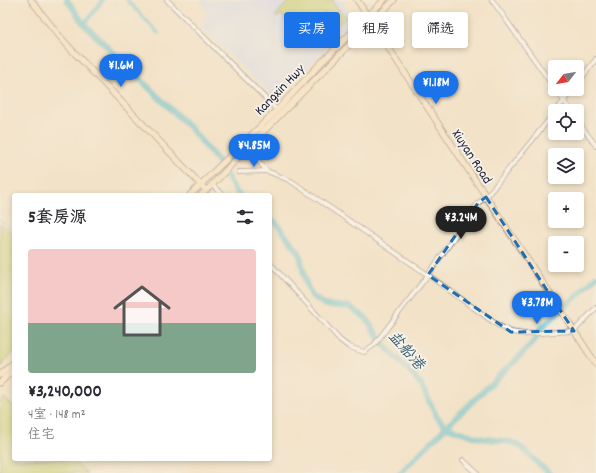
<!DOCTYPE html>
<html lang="zh">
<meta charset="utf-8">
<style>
body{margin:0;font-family:Dekko,"LXGW WenKai TC",sans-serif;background:#f2f2f3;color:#2b2b33;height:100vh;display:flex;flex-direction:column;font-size:15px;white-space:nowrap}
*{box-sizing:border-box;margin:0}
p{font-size:13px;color:#7c7c81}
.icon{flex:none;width:22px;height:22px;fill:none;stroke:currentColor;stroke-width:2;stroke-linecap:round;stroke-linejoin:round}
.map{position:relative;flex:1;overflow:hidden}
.details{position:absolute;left:12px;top:193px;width:260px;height:268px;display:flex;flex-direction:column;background:#fff;border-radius:4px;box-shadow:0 2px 6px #0003}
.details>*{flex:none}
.hud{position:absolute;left:284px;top:12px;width:252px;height:36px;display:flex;gap:8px}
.needle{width:26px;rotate:239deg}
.tools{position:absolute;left:548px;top:60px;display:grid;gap:8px}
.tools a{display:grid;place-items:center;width:36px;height:36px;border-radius:4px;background:#fff;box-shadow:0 2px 6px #0003;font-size:20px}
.price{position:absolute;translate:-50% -34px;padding:0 9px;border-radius:14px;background:#1a73e8;color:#fff;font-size:13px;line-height:26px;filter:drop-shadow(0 1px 2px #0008)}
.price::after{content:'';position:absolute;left:50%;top:24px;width:12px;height:9px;margin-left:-6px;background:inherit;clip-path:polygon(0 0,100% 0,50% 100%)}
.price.on{background:#222;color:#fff}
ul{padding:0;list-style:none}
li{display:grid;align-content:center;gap:8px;height:212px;padding:0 16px}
li span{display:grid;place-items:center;height:124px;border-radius:4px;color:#555}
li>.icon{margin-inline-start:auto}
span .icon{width:72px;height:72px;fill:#fffc;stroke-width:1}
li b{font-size:17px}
h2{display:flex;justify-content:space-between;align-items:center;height:48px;padding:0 16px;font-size:17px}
.tag{padding:0 14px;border-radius:4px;background:#fff;box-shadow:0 2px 6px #0003;font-size:14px;line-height:36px}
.tag.on{background:#1a73e8;color:#fff}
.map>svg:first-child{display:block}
</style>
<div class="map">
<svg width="596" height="473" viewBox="0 0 596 473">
<rect width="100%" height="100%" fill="#f7f3e8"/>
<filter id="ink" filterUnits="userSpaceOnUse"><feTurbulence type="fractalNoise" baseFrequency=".025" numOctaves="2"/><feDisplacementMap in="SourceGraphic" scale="8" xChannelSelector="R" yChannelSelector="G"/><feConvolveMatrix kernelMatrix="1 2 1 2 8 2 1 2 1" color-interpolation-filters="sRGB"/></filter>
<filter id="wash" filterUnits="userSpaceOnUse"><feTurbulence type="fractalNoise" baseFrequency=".012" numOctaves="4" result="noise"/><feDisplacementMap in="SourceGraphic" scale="16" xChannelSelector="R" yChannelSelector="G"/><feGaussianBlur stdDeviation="0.9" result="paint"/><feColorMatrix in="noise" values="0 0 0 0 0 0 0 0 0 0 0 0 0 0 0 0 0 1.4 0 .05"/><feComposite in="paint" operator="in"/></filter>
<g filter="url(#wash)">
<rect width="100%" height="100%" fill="#f2e2c7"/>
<!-- built -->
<path fill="#cedafa" d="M 200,0 L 341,0 L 352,17 L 346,28 L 277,100 L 202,28 L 207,11 Z"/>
<!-- green -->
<g fill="#c3d172" stroke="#727a56">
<path d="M 290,0 L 334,0 L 333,3 L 346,17 L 339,24 L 326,12 C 321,16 311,27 306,29 C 295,35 285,24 282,14 L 277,18 L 275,16 Z"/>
<path d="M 0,224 L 14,235 L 14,352 L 0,367 Z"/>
<path d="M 4,398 L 14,407 L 14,459 L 71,459 L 87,473 L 0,473 L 0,402 Z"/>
</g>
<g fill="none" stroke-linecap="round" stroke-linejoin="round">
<!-- stream -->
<path stroke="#57bfd3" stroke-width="1" d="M 0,220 L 14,232"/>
<!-- canal -->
<g stroke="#57bfd3" stroke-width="4">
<path d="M 127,0 L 158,33"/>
<path d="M 84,24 L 103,0"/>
</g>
<!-- river -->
<g stroke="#57bfd3" stroke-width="6">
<path d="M 67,0 L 84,24 L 191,129 L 217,160 L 237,193 L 240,195"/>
<path d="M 270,218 L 277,224 L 299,252 L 307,286 L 312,296 L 325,305 L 350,307 L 366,318 L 384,345 L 410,372 L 421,385 L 437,417 L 446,427 L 479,438 L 505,441 L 514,443 L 522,448 L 549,473"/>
<path d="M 400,473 L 446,427 L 523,353 L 535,340 L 540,329 L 575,298 L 596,277"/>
</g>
</g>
</g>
<g filter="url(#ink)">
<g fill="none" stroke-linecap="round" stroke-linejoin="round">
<!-- street casing -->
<g stroke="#6b656c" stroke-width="5.5">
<g id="street">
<path d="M 167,0 L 277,110"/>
<path d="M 492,0 L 571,111"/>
<path d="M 577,84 L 596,59"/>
<path d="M 556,111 L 573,89"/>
<path d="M 577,120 L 596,146"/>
<path d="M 253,155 L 267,171"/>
<path d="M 239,172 L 267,171 L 291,181 L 428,275 L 496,324 L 511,332 L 525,334 L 574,331 L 596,308"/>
<path d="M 212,185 L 223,195"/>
<path d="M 270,263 L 340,340 L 349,347 L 364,352 L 374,345 L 428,275 L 478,203 L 486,197 L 555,112"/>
<path d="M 463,460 L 477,473"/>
</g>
</g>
<!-- secondary casing -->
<g stroke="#6b656c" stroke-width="7">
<g id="secondary">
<path d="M 31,0 L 56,32 L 69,47 L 203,187"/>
<path d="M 357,0 L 596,364"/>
<path d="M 190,195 L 277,110 L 320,64 L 384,0"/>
<path d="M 201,195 L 212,185 L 249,146 L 394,0"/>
<path d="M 0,375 L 14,362"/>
<path d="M 0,383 L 14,369"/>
</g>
</g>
<!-- street -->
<use href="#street" stroke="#fff" stroke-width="4"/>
<!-- secondary -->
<use href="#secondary" stroke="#fde5c5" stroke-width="5.5"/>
</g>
</g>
<!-- marked area -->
<path d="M0 0H596V473H0ZM 486,197 L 556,304 L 574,331 L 511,332 L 428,275 L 478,203 Z" fill="#f2e2c7" fill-opacity=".55" fill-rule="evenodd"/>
<path fill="none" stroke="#1f6fb2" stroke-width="3" stroke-dasharray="8 5" stroke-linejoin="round" d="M 486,197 L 556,304 L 574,331 L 511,332 L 428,275 L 478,203 Z"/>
<g text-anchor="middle" stroke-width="3.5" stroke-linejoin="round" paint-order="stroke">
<!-- street labels -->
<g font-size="14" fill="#22223b" stroke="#f7f3e8">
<text transform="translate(279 89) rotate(-46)" y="5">Kangxin Hwy</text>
<text transform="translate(473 156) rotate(57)" y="5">Xiuyan Road</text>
</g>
<!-- water labels -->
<g font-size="15" font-style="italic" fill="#355970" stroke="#f7f3e8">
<text transform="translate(407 350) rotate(49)" y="5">盐船港</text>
</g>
</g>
</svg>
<div class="tools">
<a><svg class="needle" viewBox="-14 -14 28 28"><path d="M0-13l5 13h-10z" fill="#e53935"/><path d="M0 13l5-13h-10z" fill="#7c7c81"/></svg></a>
<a><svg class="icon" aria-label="locate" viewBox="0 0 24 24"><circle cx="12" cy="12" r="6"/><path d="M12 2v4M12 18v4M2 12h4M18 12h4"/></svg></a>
<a><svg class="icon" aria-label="layers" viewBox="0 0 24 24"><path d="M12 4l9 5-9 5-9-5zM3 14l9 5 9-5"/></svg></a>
<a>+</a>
<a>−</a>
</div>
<b class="price" style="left:121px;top:88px">¥1.6M</b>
<b class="price" style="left:436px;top:105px">¥1.18M</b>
<b class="price" style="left:254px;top:168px">¥4.85M</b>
<b class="price on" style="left:461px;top:240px">¥3.24M</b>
<b class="price" style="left:537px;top:325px">¥3.78M</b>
<div class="hud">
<a class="tag on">买房</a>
<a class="tag">租房</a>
<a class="tag">筛选</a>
</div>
<section class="details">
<h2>5套房源<svg class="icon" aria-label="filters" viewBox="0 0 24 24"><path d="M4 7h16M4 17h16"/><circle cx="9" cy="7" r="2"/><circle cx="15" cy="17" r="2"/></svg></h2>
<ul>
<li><span style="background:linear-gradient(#f6c9c9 60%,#7fa58c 0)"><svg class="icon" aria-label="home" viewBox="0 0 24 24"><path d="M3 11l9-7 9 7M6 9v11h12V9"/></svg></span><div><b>¥3,240,000</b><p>4室 · 148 m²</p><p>住宅</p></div></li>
</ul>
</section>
</div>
